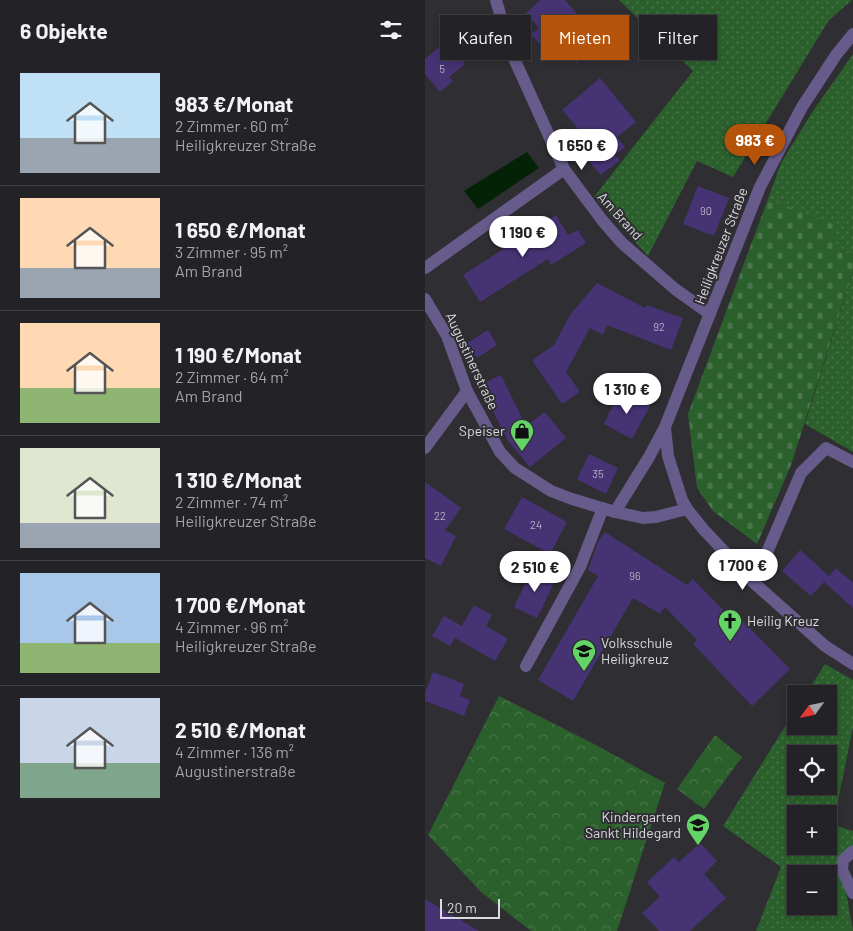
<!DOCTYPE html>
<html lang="de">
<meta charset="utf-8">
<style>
body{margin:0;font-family:Barlow,sans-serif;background:#2f2f32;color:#f1f3f6;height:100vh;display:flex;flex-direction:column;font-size:19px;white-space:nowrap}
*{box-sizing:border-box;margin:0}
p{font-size:16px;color:#a3a4a7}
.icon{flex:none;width:28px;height:28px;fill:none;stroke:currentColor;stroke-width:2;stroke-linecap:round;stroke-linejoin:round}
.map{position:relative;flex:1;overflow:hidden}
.side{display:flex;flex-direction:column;background:#232226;width:425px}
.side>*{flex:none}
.guide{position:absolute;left:15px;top:15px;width:338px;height:45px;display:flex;gap:10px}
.needle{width:32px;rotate:237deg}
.tools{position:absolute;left:362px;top:685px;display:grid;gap:10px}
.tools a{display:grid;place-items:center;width:50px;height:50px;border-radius:0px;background:#232226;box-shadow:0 2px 8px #0003,0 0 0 1px #403f43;font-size:25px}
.scale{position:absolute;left:15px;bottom:12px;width:60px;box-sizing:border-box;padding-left:5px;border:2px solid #dbdade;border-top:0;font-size:14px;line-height:18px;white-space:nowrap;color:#dbdade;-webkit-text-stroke:4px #2f2e33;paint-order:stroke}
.price{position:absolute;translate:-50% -42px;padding:0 11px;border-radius:18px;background:#fff;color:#222;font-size:16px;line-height:32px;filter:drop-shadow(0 1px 2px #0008)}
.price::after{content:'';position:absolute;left:50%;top:30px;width:15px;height:11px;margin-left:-8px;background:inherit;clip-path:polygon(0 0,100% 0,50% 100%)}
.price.current{background:#b45309;color:#fff}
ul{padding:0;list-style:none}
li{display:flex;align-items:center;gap:15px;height:125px;padding:0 20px}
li+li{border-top:1px solid #403f43}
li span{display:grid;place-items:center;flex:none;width:140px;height:100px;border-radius:0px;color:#555}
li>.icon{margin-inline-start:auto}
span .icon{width:60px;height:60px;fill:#fffc;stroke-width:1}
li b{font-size:21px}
h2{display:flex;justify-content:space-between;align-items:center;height:60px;padding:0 20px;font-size:21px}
.pill{padding:0 18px;border-radius:0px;background:#232226;box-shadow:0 2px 8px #0003,0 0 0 1px #403f43;font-size:18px;line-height:45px}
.pill.current{background:#b45309;color:#fff}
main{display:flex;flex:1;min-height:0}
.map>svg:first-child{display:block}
</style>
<main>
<section class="side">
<h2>6 Objekte<svg class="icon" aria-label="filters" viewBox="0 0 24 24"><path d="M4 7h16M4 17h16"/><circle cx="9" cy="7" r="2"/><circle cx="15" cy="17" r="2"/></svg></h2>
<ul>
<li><span style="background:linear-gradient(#bfe0f5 65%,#9aa5b1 0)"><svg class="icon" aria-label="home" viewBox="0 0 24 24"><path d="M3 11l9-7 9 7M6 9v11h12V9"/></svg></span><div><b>983 €/Monat</b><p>2 Zimmer · 60 m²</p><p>Heiligkreuzer Straße</p></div></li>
<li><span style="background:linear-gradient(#ffd9b3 70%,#9aa5b1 0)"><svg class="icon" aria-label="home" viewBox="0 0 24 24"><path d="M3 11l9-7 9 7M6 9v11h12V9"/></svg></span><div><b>1 650 €/Monat</b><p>3 Zimmer · 95 m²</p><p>Am Brand</p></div></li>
<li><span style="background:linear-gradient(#ffd9b3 65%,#8fb573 0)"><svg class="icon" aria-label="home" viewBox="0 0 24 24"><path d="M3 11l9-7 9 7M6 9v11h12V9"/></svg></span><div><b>1 190 €/Monat</b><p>2 Zimmer · 64 m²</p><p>Am Brand</p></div></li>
<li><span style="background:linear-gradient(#dfe7d0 75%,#9aa5b1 0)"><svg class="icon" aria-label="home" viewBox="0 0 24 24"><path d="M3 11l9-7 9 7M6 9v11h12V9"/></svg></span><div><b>1 310 €/Monat</b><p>2 Zimmer · 74 m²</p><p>Heiligkreuzer Straße</p></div></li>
<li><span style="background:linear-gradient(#a9c7e8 70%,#8fb573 0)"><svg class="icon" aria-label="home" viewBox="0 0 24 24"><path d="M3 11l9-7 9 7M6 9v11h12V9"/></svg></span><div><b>1 700 €/Monat</b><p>4 Zimmer · 96 m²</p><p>Heiligkreuzer Straße</p></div></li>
<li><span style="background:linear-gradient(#c9d6e8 65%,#7fa58c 0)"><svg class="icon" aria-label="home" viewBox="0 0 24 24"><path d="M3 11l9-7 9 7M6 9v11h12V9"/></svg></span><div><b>2 510 €/Monat</b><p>4 Zimmer · 136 m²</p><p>Augustinerstraße</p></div></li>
</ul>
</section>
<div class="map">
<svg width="428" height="931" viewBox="0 0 428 931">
<defs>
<pattern id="grass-dots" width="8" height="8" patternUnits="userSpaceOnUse" patternTransform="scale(1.25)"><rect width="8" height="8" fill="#2b602c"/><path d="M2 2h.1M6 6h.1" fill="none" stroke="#49764a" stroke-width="1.8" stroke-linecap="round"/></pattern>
<pattern id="forest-crowns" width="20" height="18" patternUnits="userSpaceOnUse" patternTransform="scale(1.25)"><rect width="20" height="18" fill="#2b602c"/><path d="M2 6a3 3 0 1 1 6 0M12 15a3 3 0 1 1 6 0" fill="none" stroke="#49764a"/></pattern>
<pattern id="cemetery-stones" width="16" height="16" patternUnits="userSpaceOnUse" patternTransform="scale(1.25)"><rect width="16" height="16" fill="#2b602c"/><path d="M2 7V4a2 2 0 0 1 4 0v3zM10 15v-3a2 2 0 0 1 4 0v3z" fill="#49764a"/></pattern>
</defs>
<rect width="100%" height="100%" fill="#2f2e33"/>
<!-- grass -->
<g fill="url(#grass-dots)" fill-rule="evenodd">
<path d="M 194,0 L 427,0 L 404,20 L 308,177 L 272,161 L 223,256 L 169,197 L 268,71 Z"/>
<path d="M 428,54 L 428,256 L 408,246 L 343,199 L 356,163 L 386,114 Z"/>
<path d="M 428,272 L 428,452 L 380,424 Z"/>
<path d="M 400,664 L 428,680 L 428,727 L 408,825 L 428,831 L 428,849 L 415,858 L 428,931 L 331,931 L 356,867 L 298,826 L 371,709 L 371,726 L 404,726 L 404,694 L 381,694 ZM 371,754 L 404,754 L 404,786 L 371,786 ZM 371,814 L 404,814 L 404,846 L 371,846 ZM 371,874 L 404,874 L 404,906 L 371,906 Z"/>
</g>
<!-- forest -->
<g fill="url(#forest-crowns)">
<path d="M 74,696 L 171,745 L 240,783 L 192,931 L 106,931 L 56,892 L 3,835 Z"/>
<path d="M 290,735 L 317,757 L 279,809 L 252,789 Z"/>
</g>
<!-- cemetery -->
<path fill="url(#cemetery-stones)" d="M 343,199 L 411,225 L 408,245 L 428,256 L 428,272 L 366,465 L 332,544 L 288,511 L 272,488 L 263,414 Z"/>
<!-- water -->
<path fill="#042205" d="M 102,152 L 114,168 L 53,209 L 39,191 Z"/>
<!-- building -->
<g fill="#463374">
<path d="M 116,0 L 140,0 L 176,42 L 151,63 L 131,39 L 119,49 L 106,34 L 114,28 L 101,13 Z"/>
<path d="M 22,41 L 40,64 L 24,77 L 28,81 L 15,92 L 0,74 L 0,59 Z"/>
<path d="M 175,78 L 211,122 L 192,137 L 200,147 L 190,155 L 195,160 L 176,175 L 157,153 L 167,145 L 137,110 Z"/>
<path d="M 273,186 L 304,198 L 289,236 L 258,224 Z"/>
<path d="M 131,215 L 143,235 L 153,230 L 161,243 L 126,265 L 123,259 L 55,302 L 38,275 Z"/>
<path d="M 172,283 L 220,308 L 222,305 L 258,318 L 246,350 L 182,325 L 178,335 L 165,328 L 141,372 L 155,392 L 137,404 L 107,360 L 129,345 L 145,315 Z"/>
<path d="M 63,330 L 72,345 L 52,358 L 42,343 Z"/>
<path d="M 76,375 L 101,426 L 120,412 L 141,438 L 105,467 L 83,441 L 55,385 Z"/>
<path d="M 195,390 L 225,406 L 207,439 L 179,424 Z"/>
<path d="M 164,454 L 193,468 L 181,494 L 152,479 Z"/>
<path d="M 0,482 L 36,508 L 20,530 L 31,536 L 16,566 L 0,558 Z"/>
<path d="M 97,497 L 142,522 L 125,554 L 79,529 Z"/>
<path d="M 180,532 L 262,585 L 268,579 L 301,613 L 305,608 L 365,669 L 327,706 L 268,644 L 272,640 L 240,607 L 235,614 L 208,598 L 148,701 L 113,680 L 173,576 L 163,570 L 173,542 Z"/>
<path d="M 375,550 L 404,576 L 411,568 L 428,583 L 428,608 L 399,582 L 386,596 L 357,571 Z"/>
<path d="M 108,568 L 131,579 L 112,618 L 89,607 Z"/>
<path d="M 49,605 L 67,615 L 61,626 L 83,639 L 70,661 L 30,638 L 31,636 L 25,646 L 7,636 L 19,616 L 37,626 Z"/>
<path d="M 8,672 L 39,684 L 35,696 L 45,700 L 39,716 L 0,701 L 0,693 Z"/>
<path d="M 275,843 L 292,861 L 279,874 L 301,898 L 265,931 L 234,931 L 217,913 L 235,897 L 222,882 L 249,857 L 254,862 Z"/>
<path d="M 0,899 L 54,931 L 0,931 Z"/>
</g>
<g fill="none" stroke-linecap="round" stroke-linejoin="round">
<!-- minor -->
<g stroke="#665b8a" stroke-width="12">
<path d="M 71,0 L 87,54 L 139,169 L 177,220 L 197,243 L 250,289 L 285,314"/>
<path d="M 0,268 L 139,169"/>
<path d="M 0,299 L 22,336 L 42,391 L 75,452 L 90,468 L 126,491 L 147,499 L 190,512 L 218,518 L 231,517 L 262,509"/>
<path d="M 240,427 L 243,456 L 257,500 L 262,509 L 279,530 L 329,583 L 400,646 L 428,664"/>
<path d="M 0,448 L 42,391"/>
<path d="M 190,512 L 224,457 L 240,427 L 335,187 L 377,107 L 411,55 L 428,34"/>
<path d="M 329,583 L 376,473 L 401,448 L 428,462"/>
<path d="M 101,666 L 155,567 L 178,508"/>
<path d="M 428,851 L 418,860 L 417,870 L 428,893"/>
</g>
</g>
<!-- icons -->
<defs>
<g id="shop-pin" transform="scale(1.25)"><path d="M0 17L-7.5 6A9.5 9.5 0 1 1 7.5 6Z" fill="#65d467" stroke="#2f2e33"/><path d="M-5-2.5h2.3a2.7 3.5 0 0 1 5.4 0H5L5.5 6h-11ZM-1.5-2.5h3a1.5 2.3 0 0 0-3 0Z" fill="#111"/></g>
<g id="church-pin" transform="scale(1.25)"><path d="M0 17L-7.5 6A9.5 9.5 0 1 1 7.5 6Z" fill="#65d467" stroke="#2f2e33"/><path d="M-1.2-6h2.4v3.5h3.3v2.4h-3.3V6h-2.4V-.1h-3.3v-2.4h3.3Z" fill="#111"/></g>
<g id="school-pin" transform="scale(1.25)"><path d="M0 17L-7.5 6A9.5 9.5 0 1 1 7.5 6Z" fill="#65d467" stroke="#2f2e33"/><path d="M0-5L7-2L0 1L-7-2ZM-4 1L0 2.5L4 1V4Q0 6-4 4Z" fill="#111"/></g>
</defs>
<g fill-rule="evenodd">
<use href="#shop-pin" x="97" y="431"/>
<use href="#church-pin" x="305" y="621"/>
<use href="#school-pin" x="159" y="651"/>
<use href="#school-pin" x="273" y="825"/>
</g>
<g text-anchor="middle" stroke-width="4" stroke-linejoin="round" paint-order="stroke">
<!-- number labels -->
<g font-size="11" fill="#b6b0c4">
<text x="17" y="73">5</text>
<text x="281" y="215">90</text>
<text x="234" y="331">92</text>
<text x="173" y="478">35</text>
<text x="15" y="520">22</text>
<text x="111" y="529">24</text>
<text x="210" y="580">96</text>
</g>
<!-- street labels -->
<g font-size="14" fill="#dbdade" stroke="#2f2e33">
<text transform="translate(195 216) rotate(48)" y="5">Am Brand</text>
<text transform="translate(296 246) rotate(-69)" y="5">Heiligkreuzer Straße</text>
<text transform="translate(47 361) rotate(65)" y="5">Augustinerstraße</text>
</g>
<!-- poi labels -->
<g font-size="14" fill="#dbdade" stroke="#2f2e33" text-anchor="end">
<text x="80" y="436">Speiser</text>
<text x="322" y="626" text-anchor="start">Heilig Kreuz</text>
<text x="176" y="648" text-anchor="start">Volksschule<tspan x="176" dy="16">Heiligkreuz</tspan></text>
<text x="256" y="822">Kindergarten<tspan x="256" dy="16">Sankt Hildegard</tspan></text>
</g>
</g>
</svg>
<div class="tools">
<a><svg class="needle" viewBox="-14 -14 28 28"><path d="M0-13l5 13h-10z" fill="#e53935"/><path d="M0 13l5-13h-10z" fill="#a3a4a7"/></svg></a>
<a><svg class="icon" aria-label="locate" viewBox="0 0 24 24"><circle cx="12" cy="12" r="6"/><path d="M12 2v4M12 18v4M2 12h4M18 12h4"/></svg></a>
<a>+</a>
<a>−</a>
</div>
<div class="scale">20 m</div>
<b class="price current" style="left:330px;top:166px">983 €</b>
<b class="price" style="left:157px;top:171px">1 650 €</b>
<b class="price" style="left:98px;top:258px">1 190 €</b>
<b class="price" style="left:202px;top:415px">1 310 €</b>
<b class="price" style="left:318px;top:591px">1 700 €</b>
<b class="price" style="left:110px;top:593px">2 510 €</b>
<div class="guide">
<a class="pill">Kaufen</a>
<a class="pill current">Mieten</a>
<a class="pill">Filter</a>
</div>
</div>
</main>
